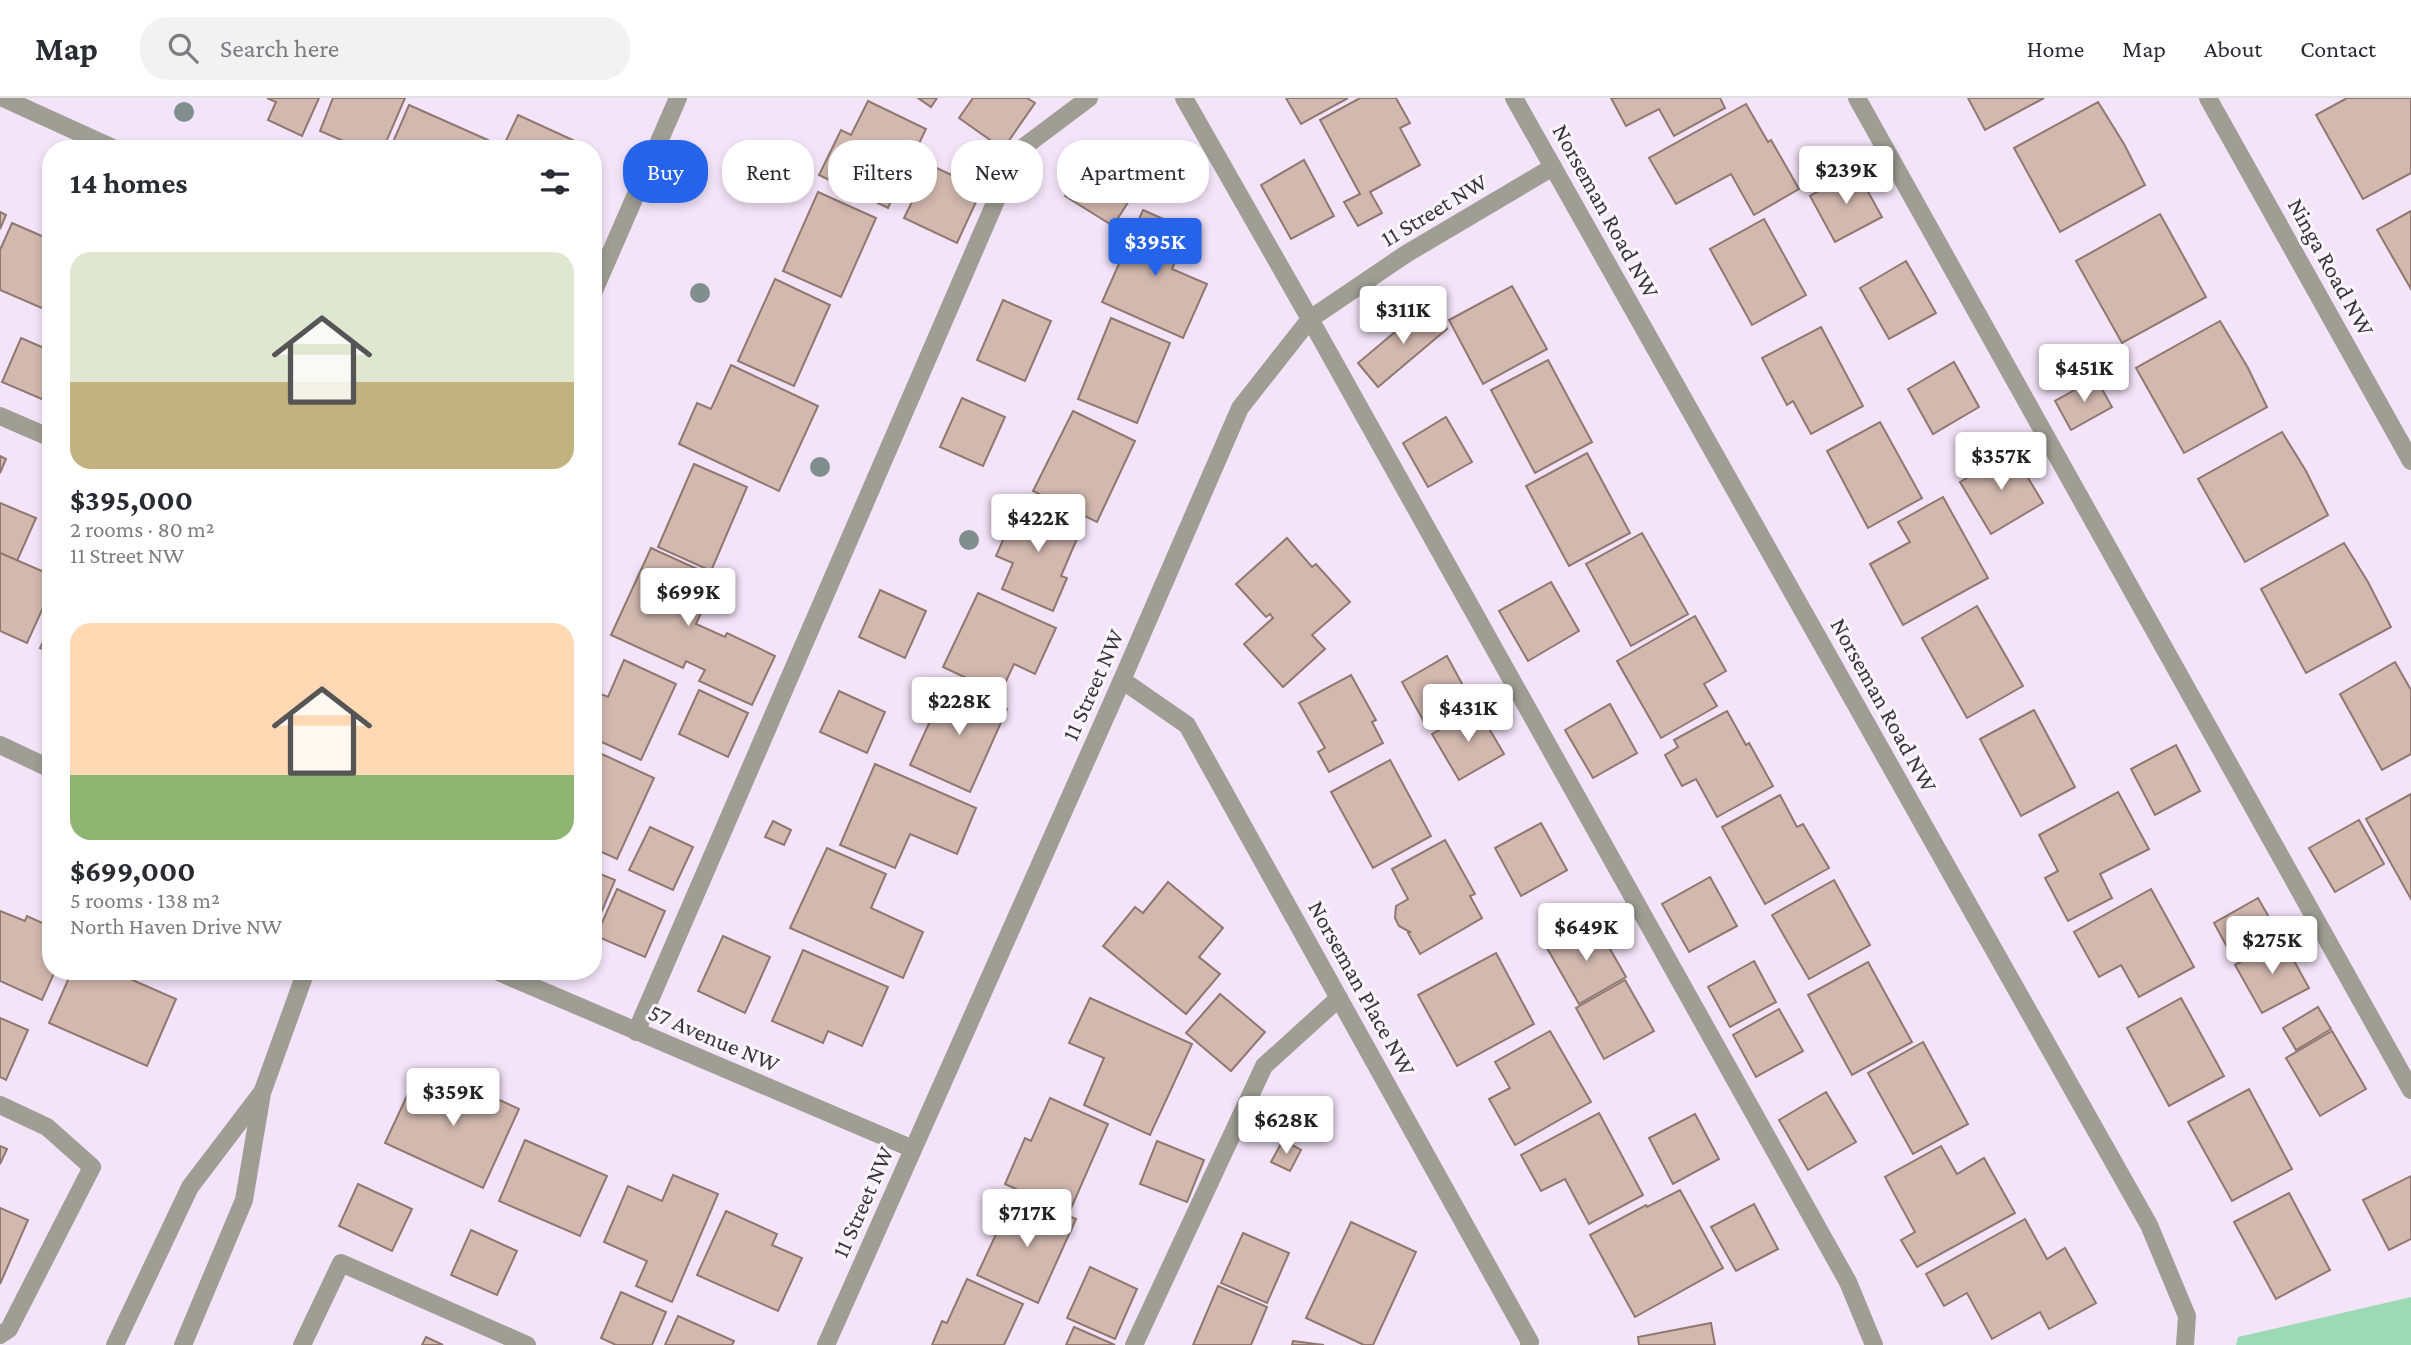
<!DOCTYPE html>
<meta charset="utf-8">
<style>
body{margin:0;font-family:"Crimson Pro",serif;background:#f2f2f3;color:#2b2b33;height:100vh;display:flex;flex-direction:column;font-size:26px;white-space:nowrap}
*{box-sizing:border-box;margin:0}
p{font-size:23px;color:#7c7c81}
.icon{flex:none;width:38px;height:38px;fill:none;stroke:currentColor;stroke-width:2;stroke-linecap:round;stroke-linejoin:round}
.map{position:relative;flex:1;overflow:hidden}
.sheet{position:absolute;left:42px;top:42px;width:560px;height:840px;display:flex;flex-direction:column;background:#fff;border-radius:28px;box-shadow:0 4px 10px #0003}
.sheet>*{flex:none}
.guide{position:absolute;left:623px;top:42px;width:665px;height:63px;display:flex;gap:14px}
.price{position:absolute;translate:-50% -60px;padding:0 16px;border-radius:7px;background:#fff;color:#222;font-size:23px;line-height:46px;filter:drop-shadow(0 2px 4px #0008)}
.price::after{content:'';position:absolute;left:50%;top:42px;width:21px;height:16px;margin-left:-10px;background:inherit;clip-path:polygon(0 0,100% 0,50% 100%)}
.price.current{background:#2563eb;color:#fff}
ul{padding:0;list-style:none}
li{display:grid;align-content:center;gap:14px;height:371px;padding:0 28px}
li span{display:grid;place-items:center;height:217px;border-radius:21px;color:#555}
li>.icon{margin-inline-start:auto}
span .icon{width:126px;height:126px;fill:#fffc;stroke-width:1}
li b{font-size:30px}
h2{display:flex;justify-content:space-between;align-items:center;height:84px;padding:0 28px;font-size:30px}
.pill{padding:0 24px;border-radius:28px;background:#fff;box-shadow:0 4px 10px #0003;font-size:24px;line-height:63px}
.pill.current{background:#2563eb;color:#fff}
header{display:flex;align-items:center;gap:42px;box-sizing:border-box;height:98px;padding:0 35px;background:#fff;border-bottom:2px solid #e1e1e2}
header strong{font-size:33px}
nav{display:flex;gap:38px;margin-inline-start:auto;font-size:24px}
.search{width:490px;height:63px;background:#f2f2f3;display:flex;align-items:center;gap:18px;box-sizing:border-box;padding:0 24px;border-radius:28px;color:#7c7c81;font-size:26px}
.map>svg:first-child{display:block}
</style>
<header>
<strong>Map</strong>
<div class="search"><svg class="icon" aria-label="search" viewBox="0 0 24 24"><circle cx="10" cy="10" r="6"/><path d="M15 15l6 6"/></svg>Search here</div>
<nav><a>Home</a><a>Map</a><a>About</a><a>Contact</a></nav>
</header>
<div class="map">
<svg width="2411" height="1247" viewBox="0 0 2411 1247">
<rect width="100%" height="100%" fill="#f4e4f9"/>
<!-- green -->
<path fill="#9cd9b5" d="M 2411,1199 L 2411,1247 L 2236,1247 L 2238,1239 Z"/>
<!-- building -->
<g fill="#d2b8af" stroke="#907870" stroke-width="2">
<path d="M 267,0 L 319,0 L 302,38 L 268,22 L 276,4 Z"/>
<path d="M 333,0 L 405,0 L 383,51 L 362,51 L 320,33 Z"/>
<path d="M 918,0 L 937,0 L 931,9 Z"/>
<path d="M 973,0 L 1027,0 L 1035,5 L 1003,51 L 959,20 Z"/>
<path d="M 1286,0 L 1348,0 L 1301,26 Z"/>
<path d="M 1360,0 L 1396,0 L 1410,25 L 1400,30 L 1420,67 L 1370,94 L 1382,115 L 1358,128 L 1344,104 L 1360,96 L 1320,22 Z"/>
<path d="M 1611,0 L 1720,0 L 1725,10 L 1674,38 L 1659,11 L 1626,28 Z"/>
<path d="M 1968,0 L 2044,0 L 1985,32 Z"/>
<path d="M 2347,0 L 2411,0 L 2411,75 L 2363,101 L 2316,17 Z"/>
<path d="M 868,3 L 926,31 L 888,110 L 819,77 L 841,32 L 851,37 Z"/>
<path d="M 2098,4 L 2124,46 L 2145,87 L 2060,134 L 2014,50 Z"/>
<path d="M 1746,6 L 1768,44 L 1771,42 L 1799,91 L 1754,117 L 1731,76 L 1676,106 L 1649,60 Z"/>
<path d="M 409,7 L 488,42 L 484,51 L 390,51 Z"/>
<path d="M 518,17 L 575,43 L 572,51 L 502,51 Z"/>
<path d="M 1093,54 L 1141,84 L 1113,128 L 1065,98 Z"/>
<path d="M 1304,62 L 1334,118 L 1291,141 L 1261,87 Z"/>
<path d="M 930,67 L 982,91 L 957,145 L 904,120 Z"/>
<path d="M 1856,72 L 1882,119 L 1835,144 L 1810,98 Z"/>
<path d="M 818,94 L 876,120 L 841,199 L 783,173 Z"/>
<path d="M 1143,112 L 1188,132 L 1172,171 L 1207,186 L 1183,240 L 1102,204 Z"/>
<path d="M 2411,113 L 2411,191 L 2377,132 Z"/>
<path d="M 0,114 L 6,117 L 0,131 Z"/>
<path d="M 2160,116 L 2206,199 L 2122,245 L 2076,163 Z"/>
<path d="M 1764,121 L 1806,197 L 1752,227 L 1710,151 Z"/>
<path d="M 12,125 L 51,142 L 51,214 L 0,192 L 0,152 Z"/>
<path d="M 1906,163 L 1936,215 L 1889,241 L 1860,190 Z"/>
<path d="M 775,181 L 830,207 L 794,288 L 738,263 Z"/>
<path d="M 1512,188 L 1547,251 L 1483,286 L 1449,222 Z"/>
<path d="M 1003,202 L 1051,223 L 1025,283 L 977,262 Z"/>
<path d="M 1427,207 L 1447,231 L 1378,289 L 1358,265 Z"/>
<path d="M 1111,220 L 1170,245 L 1137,325 L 1078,301 Z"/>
<path d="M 2220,223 L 2248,270 L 2267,309 L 2184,355 L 2136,270 Z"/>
<path d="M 1821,229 L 1863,308 L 1811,336 L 1793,303 L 1787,307 L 1762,260 Z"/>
<path d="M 21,240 L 51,253 L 51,287 L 44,302 L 2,284 Z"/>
<path d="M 1548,262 L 1592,344 L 1535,375 L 1491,292 Z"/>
<path d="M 1954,264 L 1979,309 L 1933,336 L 1908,291 Z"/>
<path d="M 731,267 L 818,308 L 779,393 L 679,346 L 697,305 L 711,311 Z"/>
<path d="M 2096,280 L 2112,309 L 2071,332 L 2055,303 Z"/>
<path d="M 962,300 L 1005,319 L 983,368 L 940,349 Z"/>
<path d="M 1073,313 L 1135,343 L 1097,424 L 1033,393 Z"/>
<path d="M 1446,319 L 1472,364 L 1428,389 L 1403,345 Z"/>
<path d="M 1880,324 L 1922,400 L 1868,430 L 1827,353 Z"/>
<path d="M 2282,334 L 2306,373 L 2328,417 L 2245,464 L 2198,381 Z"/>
<path d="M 2012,353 L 2043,405 L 1991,436 L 1960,384 Z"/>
<path d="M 1587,355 L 1630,435 L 1569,468 L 1526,388 Z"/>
<path d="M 0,358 L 6,361 L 0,375 Z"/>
<path d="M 694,366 L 747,389 L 711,473 L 658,449 Z"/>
<path d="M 1943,399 L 1988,480 L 1903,527 L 1870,466 L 1910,444 L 1898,424 Z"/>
<path d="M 1020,403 L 1082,429 L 1061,478 L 1067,480 L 1053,513 L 1002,491 L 1013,465 L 996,458 Z"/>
<path d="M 0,405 L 36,420 L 17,463 L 0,455 Z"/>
<path d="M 1642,435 L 1688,516 L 1631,548 L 1586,466 Z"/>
<path d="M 1287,440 L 1312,469 L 1316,466 L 1350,504 L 1312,537 L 1325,551 L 1283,589 L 1244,546 L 1273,520 L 1270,516 L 1266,519 L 1236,486 Z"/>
<path d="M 2344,445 L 2368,484 L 2391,529 L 2306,575 L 2261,491 Z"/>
<path d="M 651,450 L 717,480 L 696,526 L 725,539 L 727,535 L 775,558 L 752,607 L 699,583 L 705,572 L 686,563 L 683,570 L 611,537 Z"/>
<path d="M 0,455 L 51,477 L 51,492 L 27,545 L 0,533 Z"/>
<path d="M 1551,484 L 1579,533 L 1528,563 L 1499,513 Z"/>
<path d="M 880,492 L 926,513 L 905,560 L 859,539 Z"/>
<path d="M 978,495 L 1056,530 L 1035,576 L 1014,566 L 1000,596 L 943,569 Z"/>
<path d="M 1977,508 L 2023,588 L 1967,620 L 1922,540 Z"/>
<path d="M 1695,518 L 1726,573 L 1704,586 L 1717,608 L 1661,640 L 1617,563 Z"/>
<path d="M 51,527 L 51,555 L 40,550 Z"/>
<path d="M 1447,558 L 1473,606 L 1428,631 L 1402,584 Z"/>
<path d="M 624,562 L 676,586 L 641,662 L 593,640 L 593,595 L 594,593 L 608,599 Z"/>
<path d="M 2395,564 L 2411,592 L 2411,656 L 2382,672 L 2340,596 Z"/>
<path d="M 1351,577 L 1376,622 L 1372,624 L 1383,645 L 1329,674 L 1318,654 L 1325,650 L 1299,605 Z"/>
<path d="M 948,584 L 1007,611 L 970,694 L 910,667 Z"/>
<path d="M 699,592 L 748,615 L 728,659 L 679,636 Z"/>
<path d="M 839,593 L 885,614 L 867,655 L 820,634 Z"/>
<path d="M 1610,606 L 1637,655 L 1593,680 L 1565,632 Z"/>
<path d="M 1477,610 L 1504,656 L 1459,682 L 1432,636 Z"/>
<path d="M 2034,612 L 2075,689 L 2021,718 L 1980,641 Z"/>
<path d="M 1727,613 L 1746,647 L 1749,645 L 1773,688 L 1717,719 L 1696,681 L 1682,688 L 1665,657 L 1678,649 L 1674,642 Z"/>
<path d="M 2176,647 L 2200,693 L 2155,717 L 2131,671 Z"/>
<path d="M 593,652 L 654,680 L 617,761 L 593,750 Z"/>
<path d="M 1390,662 L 1431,738 L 1373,770 L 1331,694 Z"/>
<path d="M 875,666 L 976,710 L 957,756 L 910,736 L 895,770 L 840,747 Z"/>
<path d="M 2118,694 L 2149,751 L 2100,776 L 2112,800 L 2068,823 L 2045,780 L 2058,773 L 2039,737 Z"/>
<path d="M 2411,696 L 2411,801 L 2366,721 Z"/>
<path d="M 1780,697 L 1797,729 L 1803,726 L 1829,770 L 1765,806 L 1722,729 Z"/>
<path d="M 2359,722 L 2384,766 L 2335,794 L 2309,750 Z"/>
<path d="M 773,723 L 791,732 L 784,747 L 765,739 Z"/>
<path d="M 1541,725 L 1567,772 L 1521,798 L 1495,750 Z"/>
<path d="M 650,729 L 693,749 L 673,792 L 629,772 Z"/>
<path d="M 1445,742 L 1475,796 L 1470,798 L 1482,820 L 1420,856 L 1408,835 L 1410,834 L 1399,828 L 1395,820 L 1396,808 L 1408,801 L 1392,771 Z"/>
<path d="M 827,750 L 886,776 L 871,810 L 923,834 L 903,880 L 790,830 Z"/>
<path d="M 593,773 L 615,782 L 593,834 Z"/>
<path d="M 1710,779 L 1737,828 L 1689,854 L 1662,806 Z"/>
<path d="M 1834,782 L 1870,847 L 1809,881 L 1772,817 Z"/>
<path d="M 1168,784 L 1223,830 L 1199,859 L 1220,876 L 1186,916 L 1103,848 L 1135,809 L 1143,815 Z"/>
<path d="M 617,791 L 665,813 L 645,859 L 596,838 Z"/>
<path d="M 2151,791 L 2194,869 L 2139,899 L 2121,867 L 2099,879 L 2074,834 Z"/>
<path d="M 2258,800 L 2278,835 L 2233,860 L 2214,825 Z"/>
<path d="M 0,813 L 25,823 L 27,818 L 51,829 L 51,873 L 55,873 L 42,902 L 0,883 Z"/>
<path d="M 1594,823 L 1626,879 L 1579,906 L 1547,850 Z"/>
<path d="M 723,838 L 770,859 L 745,915 L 698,893 Z"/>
<path d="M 2282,841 L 2309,890 L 2262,915 L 2235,867 Z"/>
<path d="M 803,852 L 888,889 L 862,948 L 828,933 L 823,945 L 772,923 Z"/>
<path d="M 1496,855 L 1534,926 L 1457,968 L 1418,897 Z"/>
<path d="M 1754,863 L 1776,904 L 1730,929 L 1708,889 Z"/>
<path d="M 1868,864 L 1912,944 L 1852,977 L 1808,897 Z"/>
<path d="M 72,873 L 112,873 L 176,901 L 147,968 L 49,925 Z"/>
<path d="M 1625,882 L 1654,933 L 1604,961 L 1576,910 Z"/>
<path d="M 1220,896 L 1265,934 L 1231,973 L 1186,935 Z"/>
<path d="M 1090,900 L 1192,946 L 1150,1037 L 1084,1007 L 1104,960 L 1069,945 Z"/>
<path d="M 2181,900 L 2224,978 L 2169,1008 L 2127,930 Z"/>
<path d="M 2318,909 L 2331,931 L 2296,952 L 2283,930 Z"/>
<path d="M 1779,911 L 1803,953 L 1756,979 L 1733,937 Z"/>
<path d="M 0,920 L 28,932 L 6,982 L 0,979 Z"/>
<path d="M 1550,933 L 1591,1004 L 1515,1047 L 1489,1001 L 1510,990 L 1495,964 Z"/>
<path d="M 2332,933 L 2366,991 L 2320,1018 L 2286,960 Z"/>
<path d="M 1923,944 L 1968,1026 L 1913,1056 L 1868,975 Z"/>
<path d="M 418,974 L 455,991 L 459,983 L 519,1011 L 483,1090 L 385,1045 Z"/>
<path d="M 2249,991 L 2292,1071 L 2232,1103 L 2188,1024 Z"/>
<path d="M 1826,994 L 1856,1044 L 1808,1072 L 1779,1022 Z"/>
<path d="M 1050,1000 L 1108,1026 L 1069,1115 L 1005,1086 L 1025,1040 L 1031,1043 Z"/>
<path d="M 1599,1015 L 1643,1097 L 1589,1126 L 1565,1081 L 1541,1093 L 1521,1057 Z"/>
<path d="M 1695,1016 L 1719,1061 L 1673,1086 L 1649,1040 Z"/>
<path d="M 525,1042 L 607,1078 L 580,1138 L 499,1103 Z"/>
<path d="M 1283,1042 L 1301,1052 L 1290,1073 L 1271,1064 Z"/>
<path d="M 1157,1043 L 1204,1062 L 1187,1104 L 1140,1086 Z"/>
<path d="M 0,1048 L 7,1051 L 0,1066 Z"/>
<path d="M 1941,1048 L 1957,1076 L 1984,1060 L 2015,1115 L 1917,1169 L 1901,1142 L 1915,1134 L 1885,1079 Z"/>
<path d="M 673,1077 L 718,1096 L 672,1204 L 636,1188 L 647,1163 L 604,1144 L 628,1088 L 662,1103 Z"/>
<path d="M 2411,1078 L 2411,1141 L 2389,1152 L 2363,1102 Z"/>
<path d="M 358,1086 L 412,1111 L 392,1153 L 339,1128 Z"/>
<path d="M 1680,1092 L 1723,1170 L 1635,1219 L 1590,1137 L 1646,1107 L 1647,1109 Z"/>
<path d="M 2289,1095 L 2330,1172 L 2276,1201 L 2234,1124 Z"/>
<path d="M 1020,1096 L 1076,1121 L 1038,1205 L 977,1177 L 998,1132 L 1002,1134 Z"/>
<path d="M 1754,1106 L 1778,1151 L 1736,1173 L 1711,1129 Z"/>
<path d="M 0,1110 L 28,1122 L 0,1186 Z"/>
<path d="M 726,1113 L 777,1136 L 772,1147 L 802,1160 L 778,1213 L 697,1177 Z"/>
<path d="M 2025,1121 L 2047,1161 L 2065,1150 L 2096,1205 L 2049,1231 L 2040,1214 L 1992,1241 L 1967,1195 L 1944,1208 L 1926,1176 Z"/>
<path d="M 1351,1124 L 1416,1154 L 1373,1247 L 1364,1247 L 1306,1220 Z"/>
<path d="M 471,1132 L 517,1153 L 497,1197 L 451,1177 Z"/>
<path d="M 1243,1135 L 1289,1155 L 1267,1205 L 1221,1185 Z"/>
<path d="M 1090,1169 L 1137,1191 L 1115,1241 L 1067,1220 Z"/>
<path d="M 967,1181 L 1023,1206 L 1004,1247 L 932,1247 L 942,1223 L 947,1225 Z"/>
<path d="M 1218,1188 L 1267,1209 L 1251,1247 L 1193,1247 Z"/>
<path d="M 621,1194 L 666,1214 L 652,1247 L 616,1247 L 601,1240 Z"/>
<path d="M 678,1218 L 734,1243 L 732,1247 L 665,1247 Z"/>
<path d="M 1711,1225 L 1715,1247 L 1639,1247 L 1638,1239 Z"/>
<path d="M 1074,1229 L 1115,1247 L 1066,1247 Z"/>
<path d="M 426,1239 L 443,1247 L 422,1247 Z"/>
<path d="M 1293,1243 L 1324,1247 L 1292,1247 Z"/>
</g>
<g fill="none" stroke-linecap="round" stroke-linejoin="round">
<!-- service -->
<g stroke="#9f9e94" stroke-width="18">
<path d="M 1184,0 L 1310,221 L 1848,1184 L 1874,1247"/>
<path d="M 1857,0 L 2411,992"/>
<path d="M 0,318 L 51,340"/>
<path d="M 636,934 L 1017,54 L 1089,0"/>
<path d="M 0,1007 L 47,1029 L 92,1069 L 9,1231 L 0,1237"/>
<path d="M 302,1247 L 341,1165 L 527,1247"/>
<path d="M 1134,1247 L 1264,968 L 1339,900"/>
</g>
<!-- minor -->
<g stroke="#9f9e94" stroke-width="18">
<path d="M 3,0 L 115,51"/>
<path d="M 1514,0 L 2149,1127 L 2187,1218 L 2185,1247"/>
<path d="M 2208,0 L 2411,363"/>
<path d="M 593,195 L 678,0"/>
<path d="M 1122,582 L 1187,627 L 1530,1244 L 1529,1247"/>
<path d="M 496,873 L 913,1051"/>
<path d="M 826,1247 L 1122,582 L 1240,310 L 1310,221 L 1406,156 L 1553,69"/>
</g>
<!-- tertiary -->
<g stroke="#9f9e94" stroke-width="18">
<path d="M 0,647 L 51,671"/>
<path d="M 115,1247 L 190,1089 L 260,997"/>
<path d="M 183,1247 L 244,1102 L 262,995 L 306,873"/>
</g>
</g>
<!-- trees -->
<g fill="#808f8d">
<circle cx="184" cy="14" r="10"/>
<circle cx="700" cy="195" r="10"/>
<circle cx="820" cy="369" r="10"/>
<circle cx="969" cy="442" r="10"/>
</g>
<g text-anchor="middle" stroke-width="6" stroke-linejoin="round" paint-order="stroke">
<!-- street labels -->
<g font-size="24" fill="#3a343c" stroke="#fbf5fe">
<text transform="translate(1434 112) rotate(-31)" y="8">11 Street NW</text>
<text transform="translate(1606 113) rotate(61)" y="8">Norseman Road NW</text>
<text transform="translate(2331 169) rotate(61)" y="8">Ninga Road NW</text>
<text transform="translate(1093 587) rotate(-66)" y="8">11 Street NW</text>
<text transform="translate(1884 607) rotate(61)" y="8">Norseman Road NW</text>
<text transform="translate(1362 890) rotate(61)" y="8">Norseman Place NW</text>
<text transform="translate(714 940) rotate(23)" y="8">57 Avenue NW</text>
<text transform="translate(863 1104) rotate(-66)" y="8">11 Street NW</text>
</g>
</g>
</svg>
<b class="price" style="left:1846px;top:108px">$239K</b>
<b class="price current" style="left:1155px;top:180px">$395K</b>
<b class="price" style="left:1403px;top:248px">$311K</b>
<b class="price" style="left:2084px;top:306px">$451K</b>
<b class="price" style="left:2001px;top:394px">$357K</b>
<b class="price" style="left:1038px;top:456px">$422K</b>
<b class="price" style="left:688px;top:530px">$699K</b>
<b class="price" style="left:959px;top:639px">$228K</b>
<b class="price" style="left:1468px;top:646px">$431K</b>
<b class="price" style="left:1586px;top:865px">$649K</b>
<b class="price" style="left:2272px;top:878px">$275K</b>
<b class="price" style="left:453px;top:1030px">$359K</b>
<b class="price" style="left:1286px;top:1058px">$628K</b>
<b class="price" style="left:1027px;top:1151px">$717K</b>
<div class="guide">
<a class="pill current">Buy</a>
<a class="pill">Rent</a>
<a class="pill">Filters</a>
<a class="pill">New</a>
<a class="pill">Apartment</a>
</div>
<section class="sheet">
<h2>14 homes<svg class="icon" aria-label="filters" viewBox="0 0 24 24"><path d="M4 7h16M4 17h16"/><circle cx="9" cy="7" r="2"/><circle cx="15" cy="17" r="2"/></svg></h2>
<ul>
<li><span style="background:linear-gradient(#dfe7d0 60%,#c2b280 0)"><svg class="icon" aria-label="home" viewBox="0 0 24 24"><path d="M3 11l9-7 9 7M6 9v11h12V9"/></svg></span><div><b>$395,000</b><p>2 rooms · 80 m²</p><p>11 Street NW</p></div></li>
<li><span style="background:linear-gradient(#ffd9b3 70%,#8fb573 0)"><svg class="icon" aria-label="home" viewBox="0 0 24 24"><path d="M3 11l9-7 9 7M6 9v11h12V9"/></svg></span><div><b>$699,000</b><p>5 rooms · 138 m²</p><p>North Haven Drive NW</p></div></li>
</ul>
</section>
</div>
